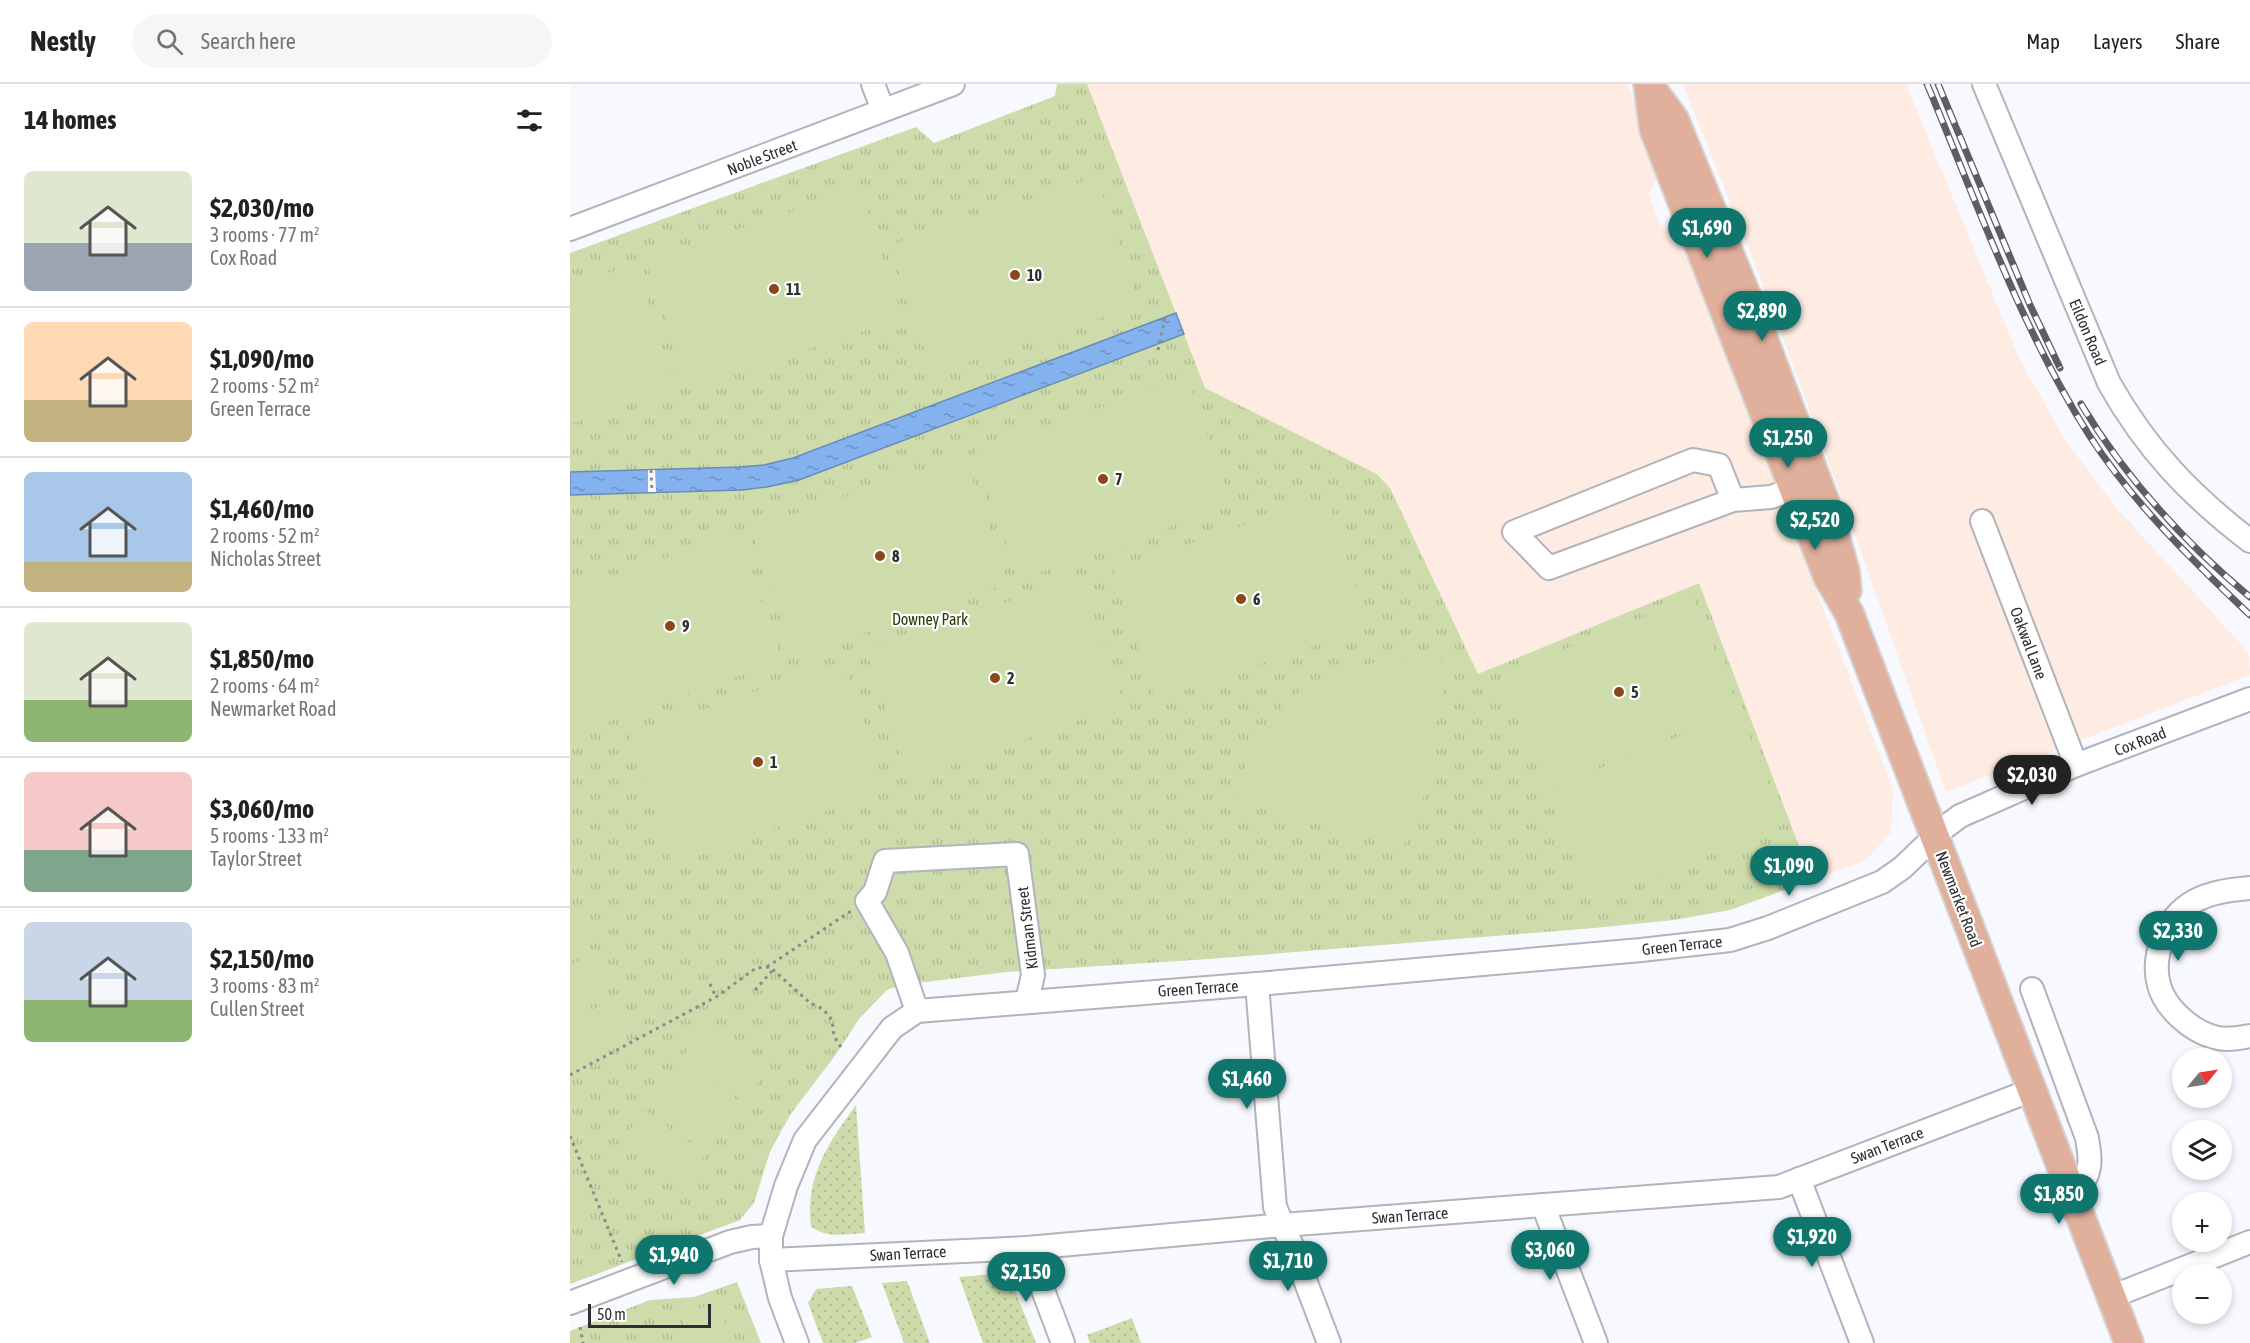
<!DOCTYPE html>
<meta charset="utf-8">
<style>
body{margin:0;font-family:"Asap Condensed",sans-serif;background:#f6f6f6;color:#222;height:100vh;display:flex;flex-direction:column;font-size:22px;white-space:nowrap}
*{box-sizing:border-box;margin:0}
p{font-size:20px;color:#767676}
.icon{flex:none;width:33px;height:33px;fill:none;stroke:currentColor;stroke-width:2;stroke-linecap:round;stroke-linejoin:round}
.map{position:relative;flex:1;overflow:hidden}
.details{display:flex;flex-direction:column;background:#fff;width:570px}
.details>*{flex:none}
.needle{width:39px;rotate:60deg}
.controls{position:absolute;left:1602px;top:964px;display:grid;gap:12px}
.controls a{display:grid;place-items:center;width:60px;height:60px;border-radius:50%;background:#fff;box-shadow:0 3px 9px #0003;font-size:30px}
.scale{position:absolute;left:18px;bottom:15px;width:123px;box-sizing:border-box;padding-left:6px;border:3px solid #2f2f33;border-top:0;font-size:16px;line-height:21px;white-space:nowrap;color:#2f2f33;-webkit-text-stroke:4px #fff;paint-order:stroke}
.price{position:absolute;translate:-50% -51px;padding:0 14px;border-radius:21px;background:#0f766e;color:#fff;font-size:20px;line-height:39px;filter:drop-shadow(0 2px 3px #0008)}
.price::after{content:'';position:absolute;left:50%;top:36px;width:18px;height:14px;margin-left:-9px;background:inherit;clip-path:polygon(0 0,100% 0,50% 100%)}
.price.on{background:#222;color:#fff}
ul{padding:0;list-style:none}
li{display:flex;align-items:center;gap:18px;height:150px;padding:0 24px}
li+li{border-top:2px solid #e0e0e0}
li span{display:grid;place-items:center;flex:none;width:168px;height:120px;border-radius:9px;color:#555}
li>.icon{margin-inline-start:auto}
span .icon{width:72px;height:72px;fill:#fffc;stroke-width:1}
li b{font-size:26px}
h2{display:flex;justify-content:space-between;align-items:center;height:72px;padding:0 24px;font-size:26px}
header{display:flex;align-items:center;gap:36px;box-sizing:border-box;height:84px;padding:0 30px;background:#fff;border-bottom:2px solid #e0e0e0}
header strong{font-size:28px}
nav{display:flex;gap:33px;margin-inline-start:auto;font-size:21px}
.search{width:420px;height:54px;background:#f6f6f6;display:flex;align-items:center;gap:15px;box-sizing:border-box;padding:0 21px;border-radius:33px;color:#767676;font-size:22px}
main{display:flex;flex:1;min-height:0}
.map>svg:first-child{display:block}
</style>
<header>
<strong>Nestly</strong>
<div class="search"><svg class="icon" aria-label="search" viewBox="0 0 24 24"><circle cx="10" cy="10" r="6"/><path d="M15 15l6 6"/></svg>Search here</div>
<nav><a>Map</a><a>Layers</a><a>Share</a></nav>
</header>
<main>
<section class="details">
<h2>14 homes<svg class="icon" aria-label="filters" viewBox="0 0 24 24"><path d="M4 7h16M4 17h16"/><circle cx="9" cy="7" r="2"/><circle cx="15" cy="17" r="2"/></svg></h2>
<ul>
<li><span style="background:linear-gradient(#dfe7d0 60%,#9aa5b1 0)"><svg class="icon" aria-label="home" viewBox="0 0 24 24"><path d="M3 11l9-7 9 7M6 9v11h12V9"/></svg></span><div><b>$2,030/mo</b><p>3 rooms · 77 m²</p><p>Cox Road</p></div></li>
<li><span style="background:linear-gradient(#ffd9b3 65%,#c2b280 0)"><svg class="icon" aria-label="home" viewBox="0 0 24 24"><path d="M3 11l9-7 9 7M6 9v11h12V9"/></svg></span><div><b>$1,090/mo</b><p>2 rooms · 52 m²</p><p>Green Terrace</p></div></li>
<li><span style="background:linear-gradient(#a9c7e8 75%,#c2b280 0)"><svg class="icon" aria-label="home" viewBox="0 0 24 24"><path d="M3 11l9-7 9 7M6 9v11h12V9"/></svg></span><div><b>$1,460/mo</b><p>2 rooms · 52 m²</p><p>Nicholas Street</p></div></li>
<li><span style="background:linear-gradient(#dfe7d0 65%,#8fb573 0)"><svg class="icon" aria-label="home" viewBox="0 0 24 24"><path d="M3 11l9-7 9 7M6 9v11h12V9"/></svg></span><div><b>$1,850/mo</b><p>2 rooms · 64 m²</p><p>Newmarket Road</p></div></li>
<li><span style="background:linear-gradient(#f6c9c9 65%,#7fa58c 0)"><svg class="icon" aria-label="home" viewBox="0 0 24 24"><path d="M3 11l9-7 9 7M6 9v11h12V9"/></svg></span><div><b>$3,060/mo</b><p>5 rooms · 133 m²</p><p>Taylor Street</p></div></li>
<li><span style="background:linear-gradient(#c9d6e8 65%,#8fb573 0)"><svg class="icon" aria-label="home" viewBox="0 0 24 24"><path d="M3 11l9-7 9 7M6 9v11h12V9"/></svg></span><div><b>$2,150/mo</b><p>3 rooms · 83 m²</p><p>Cullen Street</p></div></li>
</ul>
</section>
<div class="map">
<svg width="1680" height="1259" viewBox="0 0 1680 1259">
<defs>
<pattern id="grass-dots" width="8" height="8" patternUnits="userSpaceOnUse" patternTransform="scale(1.5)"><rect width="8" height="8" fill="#cddcaa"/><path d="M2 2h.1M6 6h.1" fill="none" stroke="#b0bd93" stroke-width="1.8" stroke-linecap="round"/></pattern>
<pattern id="park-tufts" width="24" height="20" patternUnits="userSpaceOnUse" patternTransform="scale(1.5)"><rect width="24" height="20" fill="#cddcaa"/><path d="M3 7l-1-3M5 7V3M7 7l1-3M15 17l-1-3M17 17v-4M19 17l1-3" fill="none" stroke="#b0bd93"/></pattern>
<pattern id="water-ripples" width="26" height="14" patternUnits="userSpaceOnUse" patternTransform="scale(1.5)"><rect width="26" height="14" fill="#84b2ef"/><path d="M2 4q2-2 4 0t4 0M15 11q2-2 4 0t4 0" fill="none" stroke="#6c91c2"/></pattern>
</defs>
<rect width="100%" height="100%" fill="#f8f9ff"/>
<!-- commercial -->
<g fill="#feebe2">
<path d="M 517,0 L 1057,0 L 1072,37 L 1088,92 L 1082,104 L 1078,108 L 1091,142 L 1103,147 L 1111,156 L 1323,705 L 1321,748 L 1297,776 L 1242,796 L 1129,499 L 908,590 L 820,404 L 808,390 L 635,305 Z"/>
<path d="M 1113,0 L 1336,0 L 1449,274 L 1494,354 L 1544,421 L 1679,569 L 1680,591 L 1376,708 L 1270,409 L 1194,203 Z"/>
</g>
<!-- grass -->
<g fill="url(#grass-dots)">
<path d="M 286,1021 L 295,1149 C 277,1150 255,1155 241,1142 C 235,1092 258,1060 286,1021 Z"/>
<path d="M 438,1189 L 466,1259 L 413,1259 L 389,1193 Z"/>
<path d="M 337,1197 L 360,1259 L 334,1259 L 312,1199 Z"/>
<path d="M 282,1202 L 302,1253 L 285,1259 L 253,1259 L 238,1219 L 246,1205 Z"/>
<path d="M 562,1234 L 571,1259 L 520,1259 L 517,1251 Z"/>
</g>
<!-- park -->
<g fill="url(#park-tufts)">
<path d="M 487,0 L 517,0 L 635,304 L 807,390 L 820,404 L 908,590 L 1129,499 L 1242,796 L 1160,826 L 1104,836 L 1024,844 L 639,875 L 437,888 L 331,901 L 317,906 L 289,935 L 267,969 L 220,1031 L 200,1068 L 184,1119 L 170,1136 L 0,1200 L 0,169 L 346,43 L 364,59 L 485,12 Z"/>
<path d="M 167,1198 L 191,1259 L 0,1259 L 0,1247 L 80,1216 L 124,1213 Z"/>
</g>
<!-- garden -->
<g fill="#cddcaa">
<path d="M 526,93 L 570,221 L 363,290 L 320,161 Z"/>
<path d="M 290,105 L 333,234 L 118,305 L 76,176 Z"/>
<path d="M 64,180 L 106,305 L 0,340 L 0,202 Z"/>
<path d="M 617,293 L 662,421 L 449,496 L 404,368 Z"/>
<path d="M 394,371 L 439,499 L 225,574 L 181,445 Z"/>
<path d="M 757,414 L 799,544 L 585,614 L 543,485 Z"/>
<path d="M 167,448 L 212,576 L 0,652 L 0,508 Z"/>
<path d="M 510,493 L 554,621 L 340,695 L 296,566 Z"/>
<path d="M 1123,513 L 1168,624 L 976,703 L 930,591 Z"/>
<path d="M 849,574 L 878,576 L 847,749 L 829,763 L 668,718 C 679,618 756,577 849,574 Z"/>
<path d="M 273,577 L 316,706 L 103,780 L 59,651 Z"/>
<path d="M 1169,628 L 1215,740 L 1022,818 L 977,706 Z"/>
<path d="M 6,824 L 21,858 L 0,867 L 0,827 Z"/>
<path d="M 26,870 L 41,904 L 0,922 L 0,881 Z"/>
<path d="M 46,915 L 61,949 L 0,976 L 0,935 Z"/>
<path d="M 135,942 L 196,987 L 174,1018 L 112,974 Z"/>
<path d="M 105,984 L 166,1029 L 143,1060 L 82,1016 Z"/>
<path d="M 74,1026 L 136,1070 L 113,1102 L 52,1057 Z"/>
<path d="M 6,1098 L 20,1132 L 0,1141 L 0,1100 Z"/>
<path d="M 147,1218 L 162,1259 L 121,1259 L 111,1232 Z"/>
</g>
<!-- water -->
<path fill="url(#water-ripples)" stroke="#6a8bb7" stroke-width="1.5" d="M 606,229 L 614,250 L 229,396 L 197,403 L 172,406 L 0,411 L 0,388 L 170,383 L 194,381 L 223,374 Z"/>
<!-- pier -->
<path fill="#f8f9ff" d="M 78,386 L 85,386 L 86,408 L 78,408 Z"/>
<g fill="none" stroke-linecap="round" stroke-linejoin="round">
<!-- minor casing -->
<g stroke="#b2b3bc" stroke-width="26">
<g id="minor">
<path d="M 303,0 L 313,26"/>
<path d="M 1414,0 L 1539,299 C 1576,365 1620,411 1680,457"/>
<path d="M 0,145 L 383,0"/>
<path d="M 1163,416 L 1149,381 L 1123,376 L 944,448 L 979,484 L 1163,416 L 1201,413 L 1240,399"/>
<path d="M 1412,437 L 1506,681"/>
<path d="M 1680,804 C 1660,806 1640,808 1623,818 C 1596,833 1581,872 1589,901 C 1595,924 1621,947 1644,953 C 1655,957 1669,954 1680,952"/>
<path d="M 687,900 L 705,1123 L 722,1162 L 759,1259"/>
<path d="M 1462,905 L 1517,1054 C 1519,1068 1522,1080 1516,1093 L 1499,1101"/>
<path d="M 347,927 L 327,869 L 297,817 L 305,808 L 315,777 L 447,770 L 463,891 L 457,917"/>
<path d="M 1229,1095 L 1292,1259"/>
<path d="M 973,1121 L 1026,1259"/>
<path d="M 457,1164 L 493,1259"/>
<path d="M 201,1176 L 457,1164 L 713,1141 L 1209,1103 L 1462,1006"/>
<path d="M 1541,1213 L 1680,1158"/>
<path d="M 0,1219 L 160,1158 L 182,1153 L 201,1152"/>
<path d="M 227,1259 L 210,1214 L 201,1176 L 201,1152 L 216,1102 L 235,1056 L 322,944 L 347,927 L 687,900 L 1071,866 L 1160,856 L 1198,844 L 1312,798 L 1332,784 L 1374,744 L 1390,732 L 1506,681 L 1680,615"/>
</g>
</g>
<!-- major casing -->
<g stroke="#d5d5d6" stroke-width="32">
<g id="major">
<path d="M 1078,0 L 1084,45 L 1258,493 L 1279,529 L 1559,1259"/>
<path d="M 1079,1 L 1104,35 L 1183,228 L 1256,421 L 1275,487 L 1277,506"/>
</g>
</g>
<!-- path -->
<g stroke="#8b8b90" stroke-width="3" stroke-dasharray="3 4.5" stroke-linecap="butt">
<path d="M 588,266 L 596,230"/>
<path d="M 81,386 L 82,408"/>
<path d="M 197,883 L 281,827"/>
<path d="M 140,900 L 146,913"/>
<path d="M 185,906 L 203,886"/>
<path d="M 0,991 L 146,913 L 186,884 L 200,883 L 240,919 L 253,925 L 262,936 L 264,952 L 272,965"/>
<path d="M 0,1052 L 52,1178"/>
<path d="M 10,1243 L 13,1259"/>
</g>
<!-- minor -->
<use href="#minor" stroke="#fff" stroke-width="22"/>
<!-- major -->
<use href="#major" stroke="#e0b09c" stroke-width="28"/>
<!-- rail casing -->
<g stroke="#5d5d62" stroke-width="7">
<g id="rail">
<path d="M 1357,0 C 1407,119 1450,242 1519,351 C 1563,419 1622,476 1680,531"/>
<path d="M 1368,0 L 1460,221 L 1490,284"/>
<path d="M 1511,320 C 1555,393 1615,459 1680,513"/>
</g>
</g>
<!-- rail -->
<use href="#rail" stroke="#fff" stroke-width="4.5" stroke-dasharray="14" stroke-linecap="butt"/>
</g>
<!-- markers -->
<g fill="#8a4719" stroke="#fff" stroke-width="2">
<circle cx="445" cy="191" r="6"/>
<circle cx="204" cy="205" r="6"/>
<circle cx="533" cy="395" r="6"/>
<circle cx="310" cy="472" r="6"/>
<circle cx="671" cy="515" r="6"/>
<circle cx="100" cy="542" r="6"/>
<circle cx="425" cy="594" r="6"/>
<circle cx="1049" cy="608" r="6"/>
<circle cx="188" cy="678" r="6"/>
</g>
<g text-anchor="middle" stroke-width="4.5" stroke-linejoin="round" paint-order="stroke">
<!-- street labels -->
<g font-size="16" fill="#2f2f33" stroke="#fff">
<text transform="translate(192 73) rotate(-21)" y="6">Noble Street</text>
<text transform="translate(1518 248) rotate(67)" y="6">Eildon Road</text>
<text transform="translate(1459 559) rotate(69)" y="6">Oakwal Lane</text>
<text transform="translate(1570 657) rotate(-21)" y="6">Cox Road</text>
<text transform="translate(1389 815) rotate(69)" y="6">Newmarket Road</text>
<text transform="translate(457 844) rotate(-97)" y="6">Kidman Street</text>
<text transform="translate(1112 861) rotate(-6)" y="6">Green Terrace</text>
<text transform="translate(628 904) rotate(-4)" y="6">Green Terrace</text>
<text transform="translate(1317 1061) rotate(-21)" y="6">Swan Terrace</text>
<text transform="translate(840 1131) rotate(-4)" y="6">Swan Terrace</text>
<text transform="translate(338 1169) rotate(-3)" y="6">Swan Terrace</text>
</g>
<!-- poi labels -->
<g font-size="16" font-weight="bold" fill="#2f2f33" stroke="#fff" text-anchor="start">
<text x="457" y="197">10</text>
<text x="216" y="211">11</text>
<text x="545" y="401">7</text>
<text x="322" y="478">8</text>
<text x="683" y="521">6</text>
<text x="112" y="548">9</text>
<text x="437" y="600">2</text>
<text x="1061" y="614">5</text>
<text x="200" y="684">1</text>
</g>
<!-- park labels -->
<g font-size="16" fill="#2d3900" stroke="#fff">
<text x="360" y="541">Downey Park</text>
</g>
</g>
</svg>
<div class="controls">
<a><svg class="needle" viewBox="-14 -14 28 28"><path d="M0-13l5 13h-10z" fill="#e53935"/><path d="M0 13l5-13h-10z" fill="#767676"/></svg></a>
<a><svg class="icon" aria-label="layers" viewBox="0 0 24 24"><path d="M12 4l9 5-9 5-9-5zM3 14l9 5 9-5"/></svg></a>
<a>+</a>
<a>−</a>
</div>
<div class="scale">50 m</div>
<b class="price" style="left:1137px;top:175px">$1,690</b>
<b class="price" style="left:1192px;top:258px">$2,890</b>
<b class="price" style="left:1218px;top:385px">$1,250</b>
<b class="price" style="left:1245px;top:467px">$2,520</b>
<b class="price on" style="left:1462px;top:722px">$2,030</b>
<b class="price" style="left:1219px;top:813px">$1,090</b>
<b class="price" style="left:1608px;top:878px">$2,330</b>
<b class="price" style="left:677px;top:1026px">$1,460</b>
<b class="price" style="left:1489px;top:1141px">$1,850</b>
<b class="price" style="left:1242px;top:1184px">$1,920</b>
<b class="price" style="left:980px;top:1197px">$3,060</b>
<b class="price" style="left:104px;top:1202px">$1,940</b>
<b class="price" style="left:718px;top:1208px">$1,710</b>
<b class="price" style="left:456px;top:1219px">$2,150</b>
</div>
</main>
